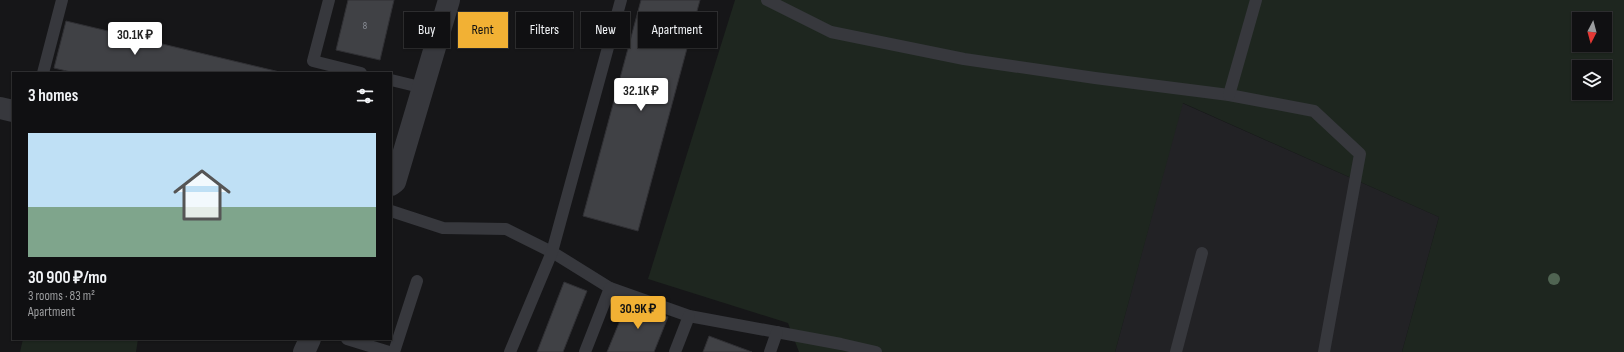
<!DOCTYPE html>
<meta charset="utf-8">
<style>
body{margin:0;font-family:"Sofia Sans Condensed",sans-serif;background:#1e1e20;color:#f1f3f6;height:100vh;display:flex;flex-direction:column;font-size:15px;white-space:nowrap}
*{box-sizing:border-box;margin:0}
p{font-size:13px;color:#9c9d9f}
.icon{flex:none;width:22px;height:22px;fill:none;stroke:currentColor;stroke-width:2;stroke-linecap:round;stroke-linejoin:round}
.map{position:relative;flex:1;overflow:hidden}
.sheet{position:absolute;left:12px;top:72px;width:380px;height:268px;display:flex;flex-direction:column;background:#101012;border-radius:0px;box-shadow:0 1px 3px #0004,0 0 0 1px #303032}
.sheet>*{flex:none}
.top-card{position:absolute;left:404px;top:12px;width:380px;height:36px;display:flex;gap:8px}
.needle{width:26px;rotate:186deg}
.buttons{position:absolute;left:1572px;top:12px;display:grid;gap:8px}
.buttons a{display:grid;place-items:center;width:40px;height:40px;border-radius:0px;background:#101012;box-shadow:0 1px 3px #0004,0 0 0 1px #303032;font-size:20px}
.price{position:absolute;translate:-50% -34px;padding:0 9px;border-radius:4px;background:#fff;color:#222;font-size:13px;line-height:26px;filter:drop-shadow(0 1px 2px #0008)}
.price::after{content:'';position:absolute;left:50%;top:24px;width:12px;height:9px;margin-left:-6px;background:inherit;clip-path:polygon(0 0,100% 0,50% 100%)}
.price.current{background:#f2b134;color:#111}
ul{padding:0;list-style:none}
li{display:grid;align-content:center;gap:8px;height:212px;padding:0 16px}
li span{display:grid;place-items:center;height:124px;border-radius:0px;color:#555}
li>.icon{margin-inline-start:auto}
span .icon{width:72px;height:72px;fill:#fffc;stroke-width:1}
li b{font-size:17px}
h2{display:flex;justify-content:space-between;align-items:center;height:48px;padding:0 16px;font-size:17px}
.chip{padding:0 14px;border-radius:0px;background:#101012;box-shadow:0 1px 3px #0004,0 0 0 1px #303032;font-size:14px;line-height:36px}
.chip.current{background:#f2b134;color:#111}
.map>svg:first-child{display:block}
</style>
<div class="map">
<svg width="1624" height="352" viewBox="0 0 1624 352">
<rect width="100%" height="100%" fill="#161618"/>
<!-- built -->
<path fill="#222225" d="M 1182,103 L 1439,217 L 1402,352 L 1115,352 Z"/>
<!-- green -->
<g fill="#1e261f" fill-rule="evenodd">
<path d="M 735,0 L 1624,0 L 1624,352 L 1402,352 L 1439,217 L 1183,103 L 1115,352 L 799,352 L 788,323 L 648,279 ZM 1579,19 L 1605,19 L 1605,45 L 1579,45 ZM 1579,67 L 1605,67 L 1605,93 L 1579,93 Z"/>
<path d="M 23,339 L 138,339 L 136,352 L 20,352 Z"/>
</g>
<!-- building -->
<g fill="#404145" stroke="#303034">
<path d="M 348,0 L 394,0 L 380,60 L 336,50 Z"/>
<path d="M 641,0 L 700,0 L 638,231 L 583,216 Z"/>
<path d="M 66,21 L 284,73 L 75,73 L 54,68 Z"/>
<path d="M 564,282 L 587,291 L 563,352 L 537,352 Z"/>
<path d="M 628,301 L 668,317 L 654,352 L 607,352 Z"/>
<path d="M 709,336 L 752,352 L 703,352 Z"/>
</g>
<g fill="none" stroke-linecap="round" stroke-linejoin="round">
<!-- lane -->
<g stroke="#37383d" stroke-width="12">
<path d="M 329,0 L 313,61 L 361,73"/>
<path d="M 767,0 L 831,32 L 964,59 L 1095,78 L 1229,95 L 1314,111 L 1360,154 L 1324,352"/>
<path d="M 43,73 L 62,0"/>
<path d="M 391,80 L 424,88"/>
<path d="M 1229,95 L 1256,0"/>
<path d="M 391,211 L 443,228 L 506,229 L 552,252 L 610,288 L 689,316 L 841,344 L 876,352"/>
<path d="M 347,339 L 389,352"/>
<path d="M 394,352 L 417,281"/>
<path d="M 510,352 L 552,252 L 621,0"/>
<path d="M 585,352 L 610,288"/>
<path d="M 675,352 L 689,316"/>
<path d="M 770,352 L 777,332"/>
<path d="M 1176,352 L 1202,253"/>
</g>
<!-- street -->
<g stroke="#37383d" stroke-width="22">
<path d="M 0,108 L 13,111"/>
<path d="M 391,185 L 395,182 L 449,0"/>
<path d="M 304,352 L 310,339"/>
</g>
</g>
<!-- trees -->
<circle fill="#506452" cx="1554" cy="279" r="6"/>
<g text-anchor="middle" stroke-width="3" stroke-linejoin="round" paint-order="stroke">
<!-- number labels -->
<g font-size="10" fill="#8e929b">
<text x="365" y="29">8</text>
</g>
</g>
</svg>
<div class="buttons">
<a><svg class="needle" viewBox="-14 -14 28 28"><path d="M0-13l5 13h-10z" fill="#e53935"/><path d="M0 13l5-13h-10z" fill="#9c9d9f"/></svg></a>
<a><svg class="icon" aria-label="layers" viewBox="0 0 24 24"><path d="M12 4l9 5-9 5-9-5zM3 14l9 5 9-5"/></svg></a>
</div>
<b class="price" style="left:135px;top:56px">30.1K ₽</b>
<b class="price" style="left:641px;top:112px">32.1K ₽</b>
<b class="price current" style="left:638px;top:330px">30.9K ₽</b>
<div class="top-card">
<a class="chip">Buy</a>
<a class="chip current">Rent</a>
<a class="chip">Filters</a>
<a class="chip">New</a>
<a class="chip">Apartment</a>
</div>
<section class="sheet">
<h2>3 homes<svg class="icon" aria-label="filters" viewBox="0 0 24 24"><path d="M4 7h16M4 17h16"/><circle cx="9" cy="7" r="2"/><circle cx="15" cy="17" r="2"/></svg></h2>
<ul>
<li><span style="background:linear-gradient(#bfe0f5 60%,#7fa58c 0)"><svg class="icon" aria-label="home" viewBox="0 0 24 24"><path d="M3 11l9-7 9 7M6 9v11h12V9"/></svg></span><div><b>30 900 ₽/mo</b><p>3 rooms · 83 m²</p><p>Apartment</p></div></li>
</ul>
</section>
</div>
